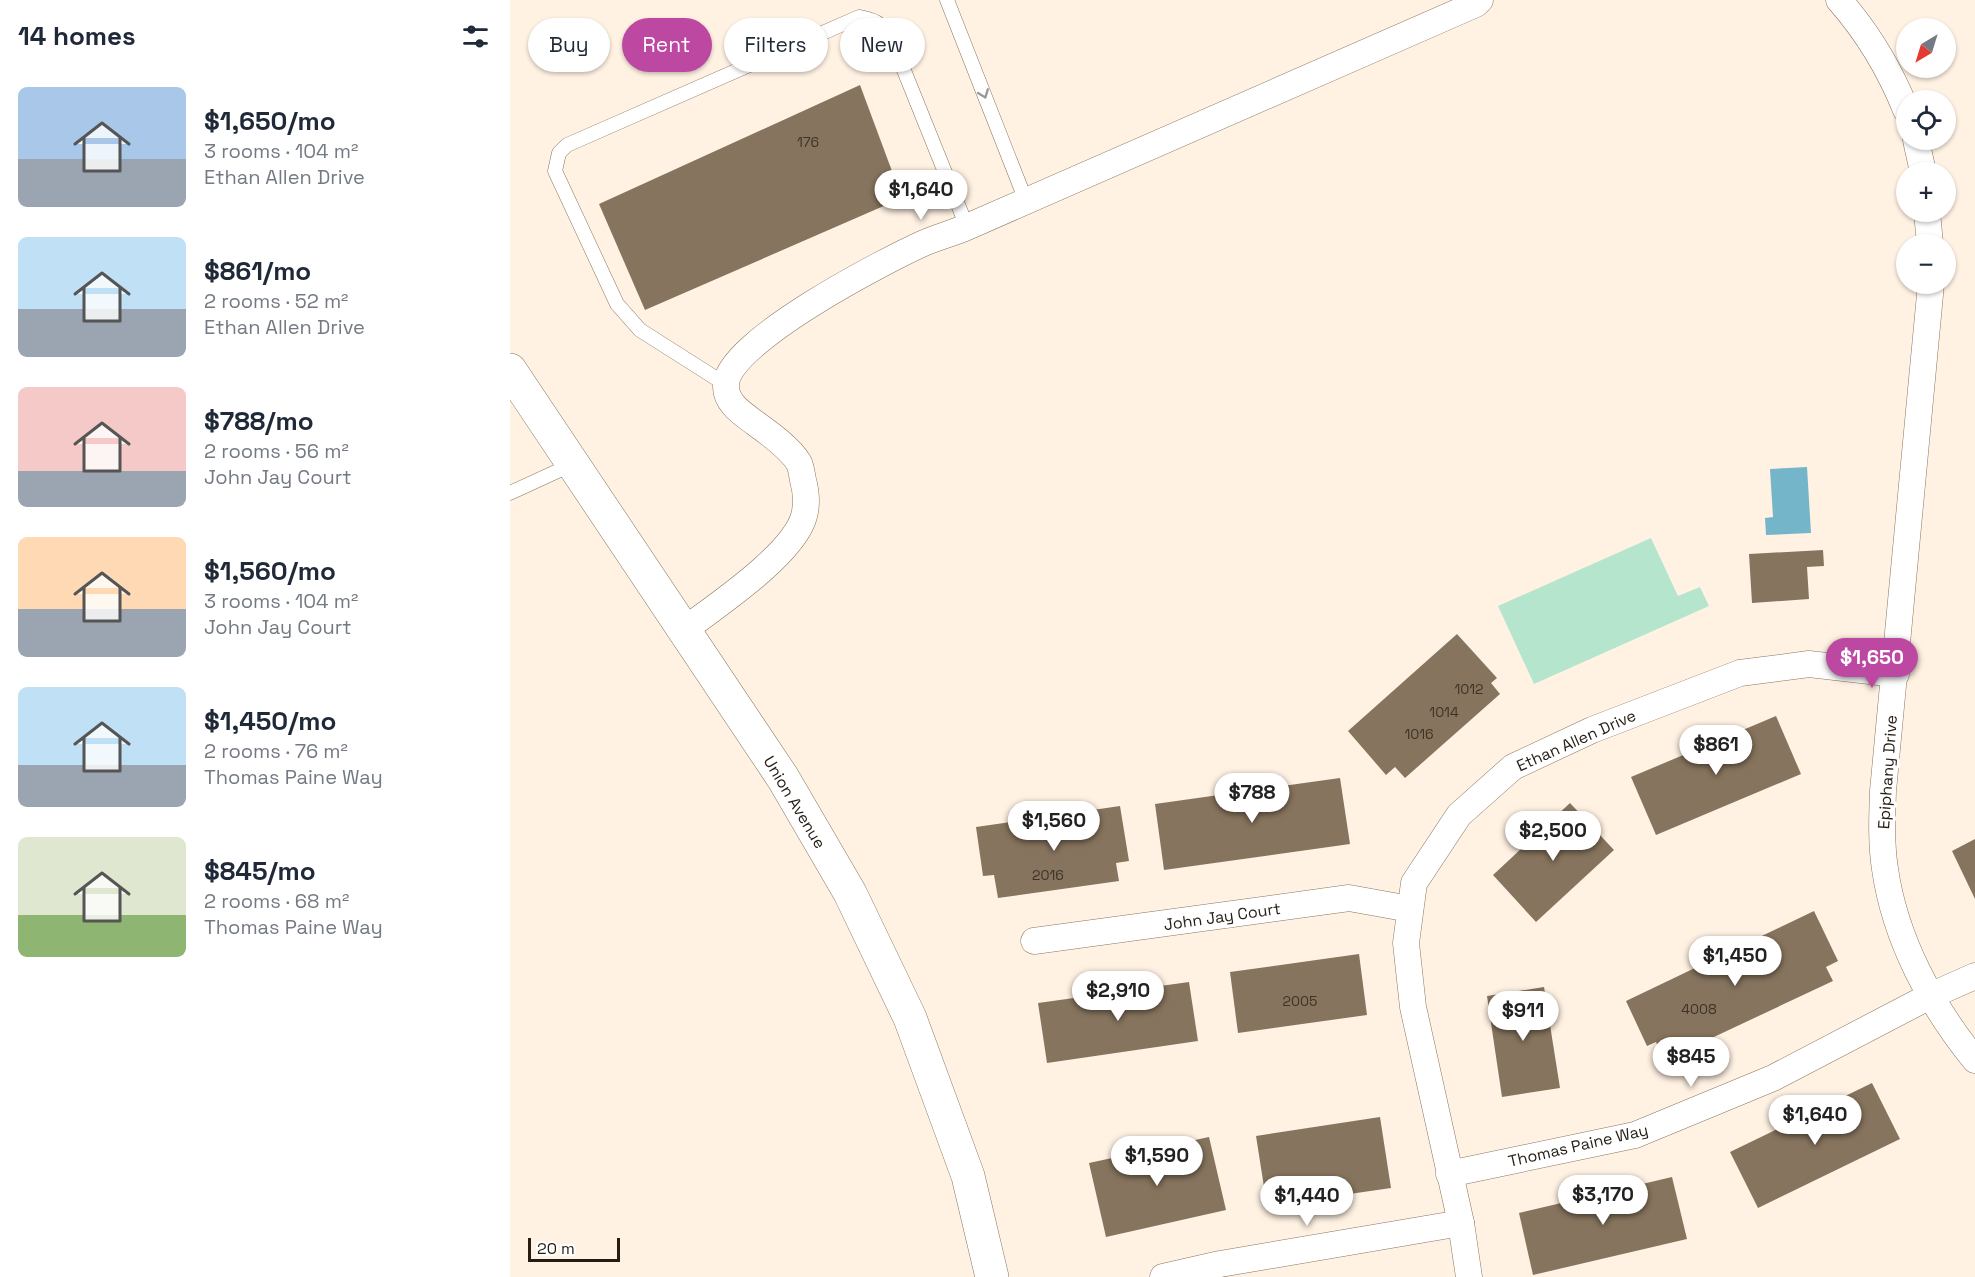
<!DOCTYPE html>
<meta charset="utf-8">
<style>
body{margin:0;font-family:"Space Grotesk",sans-serif;background:#f2f2f3;color:#1f2937;height:100vh;display:flex;flex-direction:column;font-size:22px;white-space:nowrap}
*{box-sizing:border-box;margin:0}
p{font-size:20px;color:#747a83}
.icon{flex:none;width:33px;height:33px;fill:none;stroke:currentColor;stroke-width:2;stroke-linecap:round;stroke-linejoin:round}
.map{position:relative;flex:1;overflow:hidden}
.sheet{display:flex;flex-direction:column;background:#fff;width:510px}
.sheet>*{flex:none}
.banner{position:absolute;left:18px;top:18px;width:570px;height:54px;display:flex;gap:12px}
.needle{width:39px;rotate:218deg}
.controls{position:absolute;left:1386px;top:18px;display:grid;gap:12px}
.controls a{display:grid;place-items:center;width:60px;height:60px;border-radius:50%;background:#fff;box-shadow:0 2px 4px #0004;font-size:30px}
.scale{position:absolute;left:18px;bottom:15px;width:92px;box-sizing:border-box;padding-left:6px;border:3px solid #241d14;border-top:0;font-size:16px;line-height:21px;white-space:nowrap;color:#241d14;-webkit-text-stroke:4px #fff;paint-order:stroke}
.price{position:absolute;translate:-50% -51px;padding:0 14px;border-radius:21px;background:#fff;color:#222;font-size:20px;line-height:39px;filter:drop-shadow(0 2px 3px #0008)}
.price::after{content:'';position:absolute;left:50%;top:36px;width:18px;height:14px;margin-left:-9px;background:inherit;clip-path:polygon(0 0,100% 0,50% 100%)}
.price.current{background:#bc48a1;color:#fff}
ul{padding:0;list-style:none}
li{display:flex;align-items:center;gap:18px;height:150px;padding:0 18px}
li span{display:grid;place-items:center;flex:none;width:168px;height:120px;border-radius:9px;color:#555}
li>.icon{margin-inline-start:auto}
span .icon{width:72px;height:72px;fill:#fffc;stroke-width:1}
li b{font-size:26px}
h2{display:flex;justify-content:space-between;align-items:center;height:72px;padding:0 18px;font-size:26px}
.pill{padding:0 21px;border-radius:27px;background:#fff;box-shadow:0 2px 4px #0004;font-size:21px;line-height:54px}
.pill.current{background:#bc48a1;color:#fff}
main{display:flex;flex:1;min-height:0}
.map>svg:first-child{display:block}
</style>
<main>
<section class="sheet">
<h2>14 homes<svg class="icon" aria-label="filters" viewBox="0 0 24 24"><path d="M4 7h16M4 17h16"/><circle cx="9" cy="7" r="2"/><circle cx="15" cy="17" r="2"/></svg></h2>
<ul>
<li><span style="background:linear-gradient(#a9c7e8 60%,#9aa5b1 0)"><svg class="icon" aria-label="home" viewBox="0 0 24 24"><path d="M3 11l9-7 9 7M6 9v11h12V9"/></svg></span><div><b>$1,650/mo</b><p>3 rooms · 104 m²</p><p>Ethan Allen Drive</p></div></li>
<li><span style="background:linear-gradient(#bfe0f5 60%,#9aa5b1 0)"><svg class="icon" aria-label="home" viewBox="0 0 24 24"><path d="M3 11l9-7 9 7M6 9v11h12V9"/></svg></span><div><b>$861/mo</b><p>2 rooms · 52 m²</p><p>Ethan Allen Drive</p></div></li>
<li><span style="background:linear-gradient(#f6c9c9 70%,#9aa5b1 0)"><svg class="icon" aria-label="home" viewBox="0 0 24 24"><path d="M3 11l9-7 9 7M6 9v11h12V9"/></svg></span><div><b>$788/mo</b><p>2 rooms · 56 m²</p><p>John Jay Court</p></div></li>
<li><span style="background:linear-gradient(#ffd9b3 60%,#9aa5b1 0)"><svg class="icon" aria-label="home" viewBox="0 0 24 24"><path d="M3 11l9-7 9 7M6 9v11h12V9"/></svg></span><div><b>$1,560/mo</b><p>3 rooms · 104 m²</p><p>John Jay Court</p></div></li>
<li><span style="background:linear-gradient(#bfe0f5 65%,#9aa5b1 0)"><svg class="icon" aria-label="home" viewBox="0 0 24 24"><path d="M3 11l9-7 9 7M6 9v11h12V9"/></svg></span><div><b>$1,450/mo</b><p>2 rooms · 76 m²</p><p>Thomas Paine Way</p></div></li>
<li><span style="background:linear-gradient(#dfe7d0 65%,#8fb573 0)"><svg class="icon" aria-label="home" viewBox="0 0 24 24"><path d="M3 11l9-7 9 7M6 9v11h12V9"/></svg></span><div><b>$845/mo</b><p>2 rooms · 68 m²</p><p>Thomas Paine Way</p></div></li>
</ul>
</section>
<div class="map">
<svg width="1465" height="1277" viewBox="0 0 1465 1277">
<rect width="100%" height="100%" fill="#fff2e3"/>
<!-- green -->
<path fill="#b6e5ce" d="M 1141,538 L 1168,596 L 1190,587 L 1199,606 L 1024,684 L 988,606 Z"/>
<!-- water -->
<path fill="#75b5c9" d="M 1297,467 L 1301,533 L 1256,535 L 1255,518 L 1263,517 L 1260,469 Z"/>
<!-- building -->
<g fill="#87745e">
<path d="M 350,85 L 392,198 L 135,310 L 89,204 Z"/>
<path d="M 1313,550 L 1314,566 L 1297,567 L 1299,599 L 1242,603 L 1239,554 Z"/>
<path d="M 947,634 L 987,678 L 981,683 L 990,694 L 895,778 L 885,767 L 876,775 L 838,731 Z"/>
<path d="M 1266,716 L 1291,774 L 1146,835 L 1121,777 Z"/>
<path d="M 830,778 L 840,844 L 654,870 L 645,804 Z"/>
<path d="M 1060,803 L 1104,850 L 1026,922 L 983,875 Z"/>
<path d="M 610,806 L 619,861 L 606,863 L 609,881 L 488,898 L 484,875 L 473,876 L 466,827 Z"/>
<path d="M 1465,839 L 1465,899 L 1442,851 Z"/>
<path d="M 1304,911 L 1328,961 L 1316,967 L 1323,981 L 1155,1060 L 1146,1042 L 1137,1046 L 1116,1001 Z"/>
<path d="M 849,954 L 857,1015 L 728,1033 L 720,972 Z"/>
<path d="M 679,982 L 688,1041 L 537,1063 L 528,1003 Z"/>
<path d="M 1034,987 L 1050,1088 L 992,1097 L 977,996 Z"/>
<path d="M 1362,1083 L 1390,1139 L 1248,1208 L 1220,1152 Z"/>
<path d="M 870,1117 L 881,1188 L 757,1206 L 746,1136 Z"/>
<path d="M 699,1137 L 716,1210 L 596,1237 L 579,1163 Z"/>
<path d="M 1162,1177 L 1177,1239 L 1023,1275 L 1009,1213 Z"/>
</g>
<g fill="none" stroke-linecap="round" stroke-linejoin="round">
<!-- lane casing -->
<g stroke="#897660" stroke-width="15">
<g id="lane">
<path d="M 437,0 L 516,201"/>
<path d="M 215,384 L 130,330 L 107,304 L 45,171 L 49,153 L 57,145 L 349,17 C 373,21 374,28 385,48 L 457,227"/>
<path d="M 0,493 L 63,464"/>
</g>
</g>
<!-- street casing -->
<g stroke="#897660" stroke-width="27">
<g id="street">
<path d="M 1329,0 C 1358,33 1380,70 1396,110"/>
<path d="M 1406,140 L 1413,172"/>
<path d="M 1417,212 L 1420,244"/>
<path d="M 1421,284 L 1373,791 C 1372,817 1371,843 1375,869 C 1385,939 1421,1006 1465,1060"/>
<path d="M 174,630 C 206,606 284,554 294,516 C 297,505 296,491 293,480 C 292,475 291,467 289,463 C 280,448 259,433 245,423 C 233,414 215,403 216,385 C 217,342 376,260 414,243 C 428,237 443,233 457,227 L 966,4 L 970,0"/>
<path d="M 524,941 L 839,898 L 900,909"/>
<path d="M 939,1174 L 1125,1135 L 1263,1078 L 1420,996 L 1465,976"/>
<path d="M 653,1277 L 710,1264 L 951,1223"/>
<path d="M 959,1277 L 951,1223 L 903,1007 L 896,943 L 904,883 L 949,815 L 1003,767 L 1082,730 L 1230,673 L 1299,664 L 1386,674"/>
</g>
</g>
<!-- secondary casing -->
<g stroke="#897660" stroke-width="34">
<path id="secondary" d="M 0,370 L 273,778 L 340,893 L 400,1018 L 458,1176 L 482,1277"/>
</g>
<!-- lane -->
<use href="#lane" stroke="#fff" stroke-width="14"/>
<!-- street -->
<use href="#street" stroke="#fff" stroke-width="26"/>
<!-- secondary -->
<use href="#secondary" stroke="#fff" stroke-width="33"/>
</g>
<!-- one-way arrows -->
<defs><path id="oneway-chevron" d="M-2-3.5L2.5 0L-2 3.5" fill="none" stroke-width="1.6" stroke-linecap="round" stroke-linejoin="round" transform="scale(1.5)"/></defs>
<use stroke="#9c9995" href="#oneway-chevron" transform="translate(474 94) rotate(69)"/>
<g text-anchor="middle" stroke-width="6" stroke-linejoin="round" paint-order="stroke">
<!-- number labels -->
<g font-size="14" fill="#3d3326">
<text x="298" y="147">176</text>
<text x="959" y="694">1012</text>
<text x="934" y="717">1014</text>
<text x="909" y="739">1016</text>
<text x="538" y="880">2016</text>
<text x="790" y="1006">2005</text>
<text x="1189" y="1014">4008</text>
</g>
<!-- street labels -->
<g font-size="16" fill="#241d14" stroke="#fff">
<text transform="translate(1066 740) rotate(-24)" y="6">Ethan Allen Drive</text>
<text transform="translate(1377 772) rotate(-86)" y="6">Epiphany Drive</text>
<text transform="translate(285 802) rotate(59)" y="6">Union Avenue</text>
<text transform="translate(712 916) rotate(-8)" y="6">John Jay Court</text>
<text transform="translate(1068 1145) rotate(-13)" y="6">Thomas Paine Way</text>
</g>
</g>
</svg>
<div class="controls">
<a><svg class="needle" viewBox="-14 -14 28 28"><path d="M0-13l5 13h-10z" fill="#e53935"/><path d="M0 13l5-13h-10z" fill="#747a83"/></svg></a>
<a><svg class="icon" aria-label="locate" viewBox="0 0 24 24"><circle cx="12" cy="12" r="6"/><path d="M12 2v4M12 18v4M2 12h4M18 12h4"/></svg></a>
<a>+</a>
<a>−</a>
</div>
<div class="scale">20 m</div>
<b class="price" style="left:411px;top:221px">$1,640</b>
<b class="price current" style="left:1362px;top:689px">$1,650</b>
<b class="price" style="left:1206px;top:776px">$861</b>
<b class="price" style="left:742px;top:824px">$788</b>
<b class="price" style="left:544px;top:852px">$1,560</b>
<b class="price" style="left:1043px;top:862px">$2,500</b>
<b class="price" style="left:1225px;top:987px">$1,450</b>
<b class="price" style="left:608px;top:1022px">$2,910</b>
<b class="price" style="left:1013px;top:1042px">$911</b>
<b class="price" style="left:1181px;top:1088px">$845</b>
<b class="price" style="left:1305px;top:1146px">$1,640</b>
<b class="price" style="left:647px;top:1187px">$1,590</b>
<b class="price" style="left:1093px;top:1226px">$3,170</b>
<b class="price" style="left:797px;top:1227px">$1,440</b>
<div class="banner">
<a class="pill">Buy</a>
<a class="pill current">Rent</a>
<a class="pill">Filters</a>
<a class="pill">New</a>
</div>
</div>
</main>
